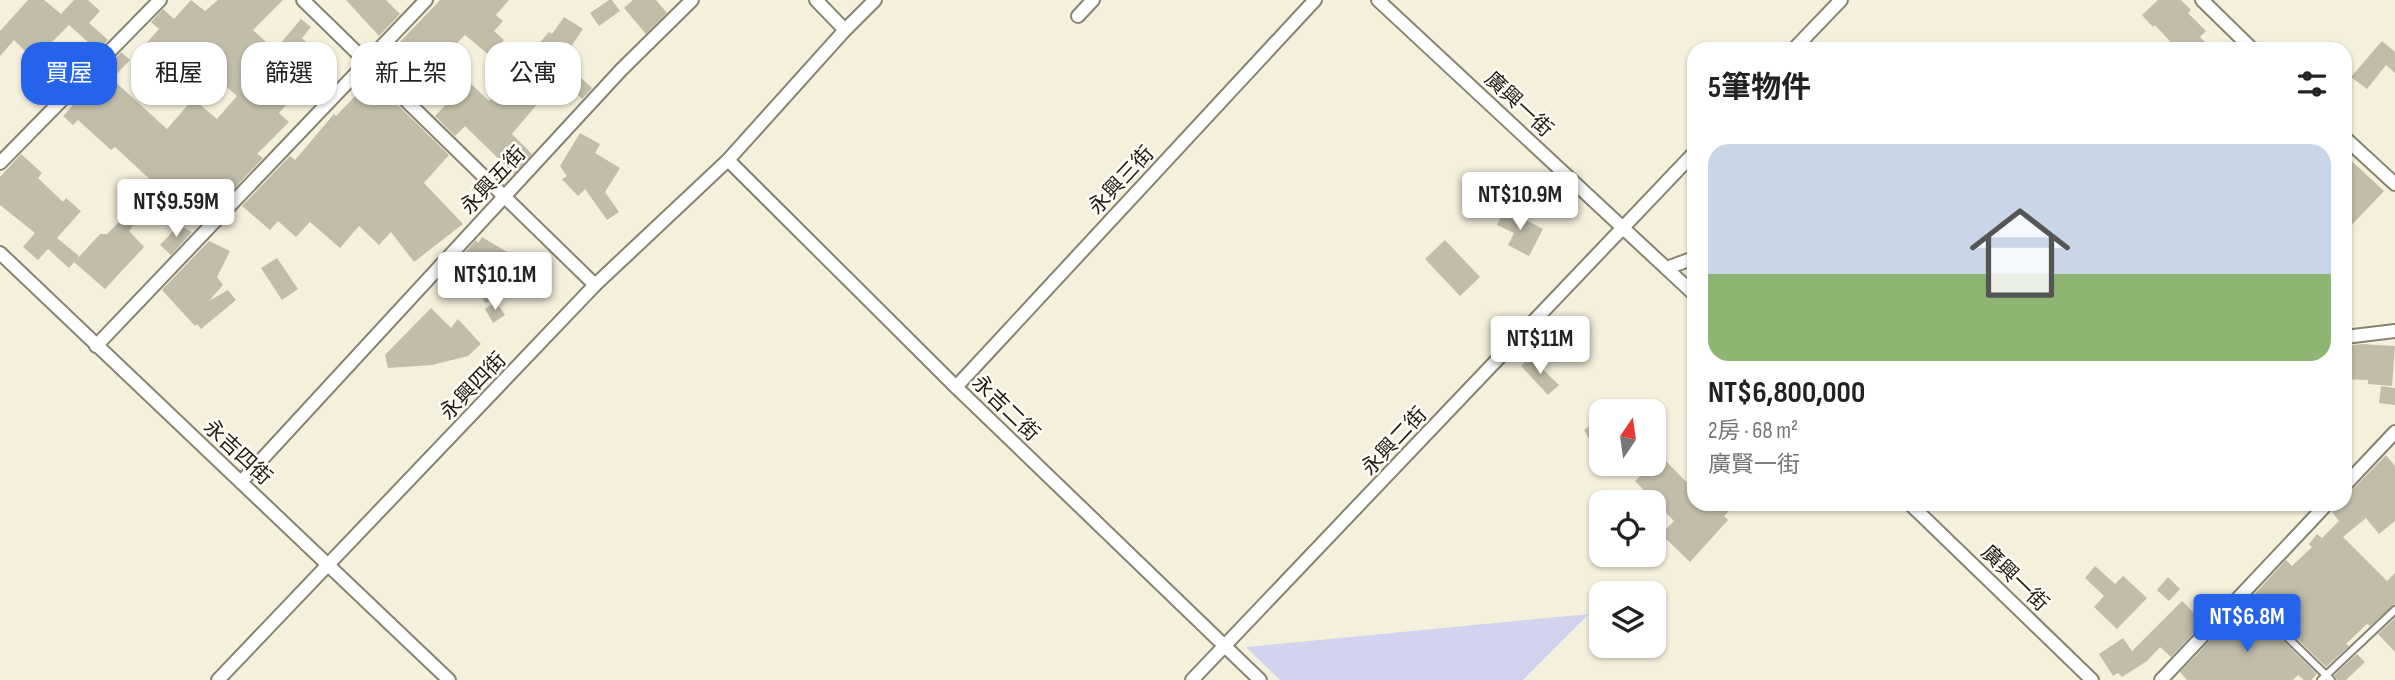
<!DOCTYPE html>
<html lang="zh-TW">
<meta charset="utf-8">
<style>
body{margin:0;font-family:"Sofia Sans Condensed","Noto Sans TC",sans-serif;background:#f6f6f6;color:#222;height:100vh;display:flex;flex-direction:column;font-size:26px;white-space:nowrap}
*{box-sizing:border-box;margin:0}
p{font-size:23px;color:#767676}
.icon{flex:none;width:38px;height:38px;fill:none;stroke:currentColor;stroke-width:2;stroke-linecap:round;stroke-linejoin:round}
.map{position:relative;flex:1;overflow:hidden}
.side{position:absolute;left:1687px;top:42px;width:665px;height:469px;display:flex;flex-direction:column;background:#fff;border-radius:21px;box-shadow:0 2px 5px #0004}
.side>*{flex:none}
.banner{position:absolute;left:21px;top:42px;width:665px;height:63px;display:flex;gap:14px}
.needle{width:46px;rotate:13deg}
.buttons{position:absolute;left:1589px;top:399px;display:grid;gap:14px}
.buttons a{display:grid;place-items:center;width:77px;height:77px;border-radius:14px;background:#fff;box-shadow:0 2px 5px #0004;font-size:35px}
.price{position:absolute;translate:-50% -60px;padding:0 16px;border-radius:7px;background:#fff;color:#222;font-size:23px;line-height:46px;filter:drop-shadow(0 2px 4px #0008)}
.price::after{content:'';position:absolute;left:50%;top:42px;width:21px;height:16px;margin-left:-10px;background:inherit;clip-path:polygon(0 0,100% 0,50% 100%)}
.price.active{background:#2563eb;color:#fff}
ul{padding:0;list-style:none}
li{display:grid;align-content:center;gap:14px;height:371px;padding:0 21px}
li span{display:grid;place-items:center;height:217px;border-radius:21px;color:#555}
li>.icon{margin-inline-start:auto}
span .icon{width:126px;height:126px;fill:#fffc;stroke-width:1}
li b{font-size:30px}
h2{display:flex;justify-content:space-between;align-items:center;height:84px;padding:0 21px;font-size:30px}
.chip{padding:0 24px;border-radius:21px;background:#fff;box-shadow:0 2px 5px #0004;font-size:24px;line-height:63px}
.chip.active{background:#2563eb;color:#fff}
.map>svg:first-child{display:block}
</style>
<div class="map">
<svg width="2395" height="680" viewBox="0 0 2395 680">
<rect width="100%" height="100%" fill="#f5f0dc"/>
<!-- green -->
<path fill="#d2d3ef" d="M 1589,614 L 1523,680 L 1280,680 L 1246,647 Z"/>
<!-- building -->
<g fill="#c1bda9">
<path d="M 28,0 L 44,0 L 61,14 L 74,0 L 88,0 L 100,11 L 89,23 L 108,40 L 98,51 L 69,25 L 34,60 L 14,40 L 0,56 L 0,31 Z"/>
<path d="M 191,0 L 205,11 L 218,0 L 283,0 L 253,30 L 275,50 L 301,19 L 311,27 L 302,38 L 320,54 L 290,90 L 295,95 L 279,113 L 289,122 L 257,154 L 263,158 L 229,194 L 226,192 L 197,223 L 115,147 L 111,150 L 78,120 L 73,125 L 63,116 L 121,52 L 130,60 L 112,79 L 167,129 L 193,99 L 217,119 L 237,96 L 209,72 L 188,96 L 178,87 L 184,81 L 154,55 L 152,58 L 141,49 L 159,29 L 151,22 L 163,9 L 174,19 Z"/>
<path d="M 346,0 L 386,0 L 400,14 L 379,36 Z"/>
<path d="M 440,0 L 509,0 L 496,15 L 503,21 L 494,31 L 504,40 L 489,55 L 465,35 L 416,85 L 421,90 L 415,97 L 380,63 Z"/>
<path d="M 609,0 L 612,0 L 620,11 L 599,26 L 590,13 Z"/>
<path d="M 633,0 L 656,0 L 667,13 L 646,34 L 624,8 Z"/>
<path d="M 2158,0 L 2181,0 L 2191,10 L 2188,13 L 2206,31 L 2200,37 L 2212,49 L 2177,49 L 2155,25 L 2153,27 L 2142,15 Z"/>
<path d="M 564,17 L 583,29 L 570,48 L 576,53 L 567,65 L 592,88 L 582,99 L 554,74 L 533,96 L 539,102 L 512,134 L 532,154 L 514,174 L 465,126 L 455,136 L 435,116 L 468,81 L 489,101 L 549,32 L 552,34 Z"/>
<path d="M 2382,41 L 2395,52 L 2395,73 L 2386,65 L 2367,89 L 2351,77 Z"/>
<path d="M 376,84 L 449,155 L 424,183 L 463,224 L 414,262 L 391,232 L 379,245 L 359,226 L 340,248 L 310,222 L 296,237 L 278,221 L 270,230 L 242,206 L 290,156 L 295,160 L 334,114 L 336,116 L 361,90 L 367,94 Z"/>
<path d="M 580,133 L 600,144 L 595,153 L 620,168 L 605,192 L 619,212 L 607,220 L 585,189 L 578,196 L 562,179 L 567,176 L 560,166 Z"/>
<path d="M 21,154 L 42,173 L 38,178 L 63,202 L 66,198 L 81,211 L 57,238 L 79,256 L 76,260 L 100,234 L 107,234 L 128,213 L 136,221 L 129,231 L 144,247 L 105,289 L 74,262 L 69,268 L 48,249 L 38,260 L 23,247 L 35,233 L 0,205 L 0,177 Z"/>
<path d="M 2345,155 L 2384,191 L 2345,232 Z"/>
<path d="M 1505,209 L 1543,229 L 1529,256 L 1508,245 L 1514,233 L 1497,225 Z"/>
<path d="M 179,225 L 192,232 L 171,255 L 160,245 Z"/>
<path d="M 482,237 L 512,255 L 518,266 L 528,261 L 538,281 L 523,289 L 520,283 L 486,303 L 472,286 L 476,273 L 458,261 L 476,240 L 478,243 Z"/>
<path d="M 1445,240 L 1480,277 L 1460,296 L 1425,259 Z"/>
<path d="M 209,241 L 230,251 L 217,277 L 223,285 L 209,301 L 228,290 L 236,300 L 201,329 L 197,324 L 195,326 L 162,290 Z"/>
<path d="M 277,258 L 298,289 L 282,300 L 261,268 Z"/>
<path d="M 496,302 L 505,315 L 493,323 L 485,309 Z"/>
<path d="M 431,308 L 451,328 L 458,319 L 481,344 L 468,356 L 432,365 L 388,368 L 385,355 Z"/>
<path d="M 2362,344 L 2395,346 L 2392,386 L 2368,384 L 2368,380 L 2345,379 L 2345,346 Z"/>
<path d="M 1530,357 L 1559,385 L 1548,395 L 1521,366 Z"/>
<path d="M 2381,386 L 2395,388 L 2395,405 L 2379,403 Z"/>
<path d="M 1601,419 L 1601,459 L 1584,430 Z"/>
<path d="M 2386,455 L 2395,466 L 2395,521 L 2379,534 L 2366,518 L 2343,537 L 2387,581 L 2395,573 L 2395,604 L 2370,626 L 2367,624 L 2346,644 L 2349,646 L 2326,667 L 2253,596 L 2286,560 L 2292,566 L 2312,547 L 2309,544 L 2317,534 L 2322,538 L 2339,521 L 2332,512 L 2336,504 L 2345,504 L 2345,494 L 2351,491 Z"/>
<path d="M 1661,456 L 1694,490 L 1694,504 L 1736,504 L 1724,516 L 1728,520 L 1690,562 L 1661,534 L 1674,521 L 1635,481 Z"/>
<path d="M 2095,566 L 2115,584 L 2123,576 L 2147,598 L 2117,629 L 2094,607 L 2104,596 L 2085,578 Z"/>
<path d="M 2168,577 L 2180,589 L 2169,601 L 2157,590 Z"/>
<path d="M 2182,601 L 2195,614 L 2200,609 L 2209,617 L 2171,657 L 2160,647 L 2147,661 L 2122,677 L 2118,673 L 2113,676 L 2099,654 L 2123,638 L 2132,651 Z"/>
<path d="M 2245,604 L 2317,674 L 2311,680 L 2304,680 L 2298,675 L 2293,680 L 2187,680 L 2180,672 Z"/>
<path d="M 2395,618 L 2395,652 L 2378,634 Z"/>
<path d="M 2357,654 L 2365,662 L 2346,680 L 2337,680 L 2334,675 Z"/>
</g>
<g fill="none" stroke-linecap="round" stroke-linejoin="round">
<!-- service casing -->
<g stroke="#878370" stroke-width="10">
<g id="service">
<path d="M 2242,593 L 2331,680"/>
<path d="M 2321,680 L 2395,610"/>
</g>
</g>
<!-- minor casing -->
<g stroke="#878370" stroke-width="16">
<g id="minor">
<path d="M 303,0 L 595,285"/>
<path d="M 816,0 L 845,30"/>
<path d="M 1378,0 L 1694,294"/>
<path d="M 2202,0 L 2252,49"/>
<path d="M 1078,16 L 1093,0"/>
<path d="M 1794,49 L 1841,0"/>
<path d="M 2345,138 L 2395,184"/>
<path d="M 728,160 L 956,387 L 1260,680"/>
<path d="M 0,163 L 160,0"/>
<path d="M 0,253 L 449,680"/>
<path d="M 1667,268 L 1694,258"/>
<path d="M 2345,337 L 2395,331"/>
<path d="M 96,346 L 426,0"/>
<path d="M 956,387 L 1315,0"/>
<path d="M 241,482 L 621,70 L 692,0"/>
<path d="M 2345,485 L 2395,432"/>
<path d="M 1910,504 L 2092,680"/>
<path d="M 218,680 L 595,285 L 728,160 L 845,30 L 875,0"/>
<path d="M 1192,680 L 1694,153"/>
<path d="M 2161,680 L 2327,504"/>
</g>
</g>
<!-- service -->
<use href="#service" stroke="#fff" stroke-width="6"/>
<!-- minor -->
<use href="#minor" stroke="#fff" stroke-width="12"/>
</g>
<g text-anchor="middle" stroke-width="5" stroke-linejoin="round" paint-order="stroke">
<!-- street labels -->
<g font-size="21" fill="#1d1c14" stroke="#fffdf5">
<text transform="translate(1519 104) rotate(43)" y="7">廣興一街</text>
<text transform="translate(493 180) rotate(-47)" y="7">永興五街</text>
<text transform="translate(1121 180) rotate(-47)" y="7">永興三街</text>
<text transform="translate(473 386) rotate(-46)" y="7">永興四街</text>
<text transform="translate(1006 408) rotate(44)" y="7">永吉二街</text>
<text transform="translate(1394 441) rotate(-47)" y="7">永興二街</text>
<text transform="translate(238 452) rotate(43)" y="7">永吉四街</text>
<text transform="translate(2015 578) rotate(44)" y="7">廣興一街</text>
</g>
</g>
</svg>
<div class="buttons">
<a><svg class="needle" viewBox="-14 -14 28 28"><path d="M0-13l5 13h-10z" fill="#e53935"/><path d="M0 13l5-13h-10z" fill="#767676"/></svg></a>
<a><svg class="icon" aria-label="locate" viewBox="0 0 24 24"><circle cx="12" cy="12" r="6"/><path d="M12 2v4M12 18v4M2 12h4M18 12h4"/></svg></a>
<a><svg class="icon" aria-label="layers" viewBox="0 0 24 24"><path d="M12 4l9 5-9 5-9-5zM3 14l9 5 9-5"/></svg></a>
</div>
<b class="price" style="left:1520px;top:232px">NT$10.9M</b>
<b class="price" style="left:176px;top:239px">NT$9.59M</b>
<b class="price" style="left:495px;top:312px">NT$10.1M</b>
<b class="price" style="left:1540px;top:376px">NT$11M</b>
<b class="price active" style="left:2247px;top:654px">NT$6.8M</b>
<div class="banner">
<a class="chip active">買屋</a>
<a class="chip">租屋</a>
<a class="chip">篩選</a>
<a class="chip">新上架</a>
<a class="chip">公寓</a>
</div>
<section class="side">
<h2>5筆物件<svg class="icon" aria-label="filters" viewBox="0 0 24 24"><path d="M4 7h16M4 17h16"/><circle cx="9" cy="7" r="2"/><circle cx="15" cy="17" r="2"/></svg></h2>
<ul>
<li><span style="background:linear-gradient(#c9d6e8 60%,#8fb573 0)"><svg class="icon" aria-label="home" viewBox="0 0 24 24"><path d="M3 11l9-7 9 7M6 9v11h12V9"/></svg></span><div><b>NT$6,800,000</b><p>2房 · 68 m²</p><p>廣賢一街</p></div></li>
</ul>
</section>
</div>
